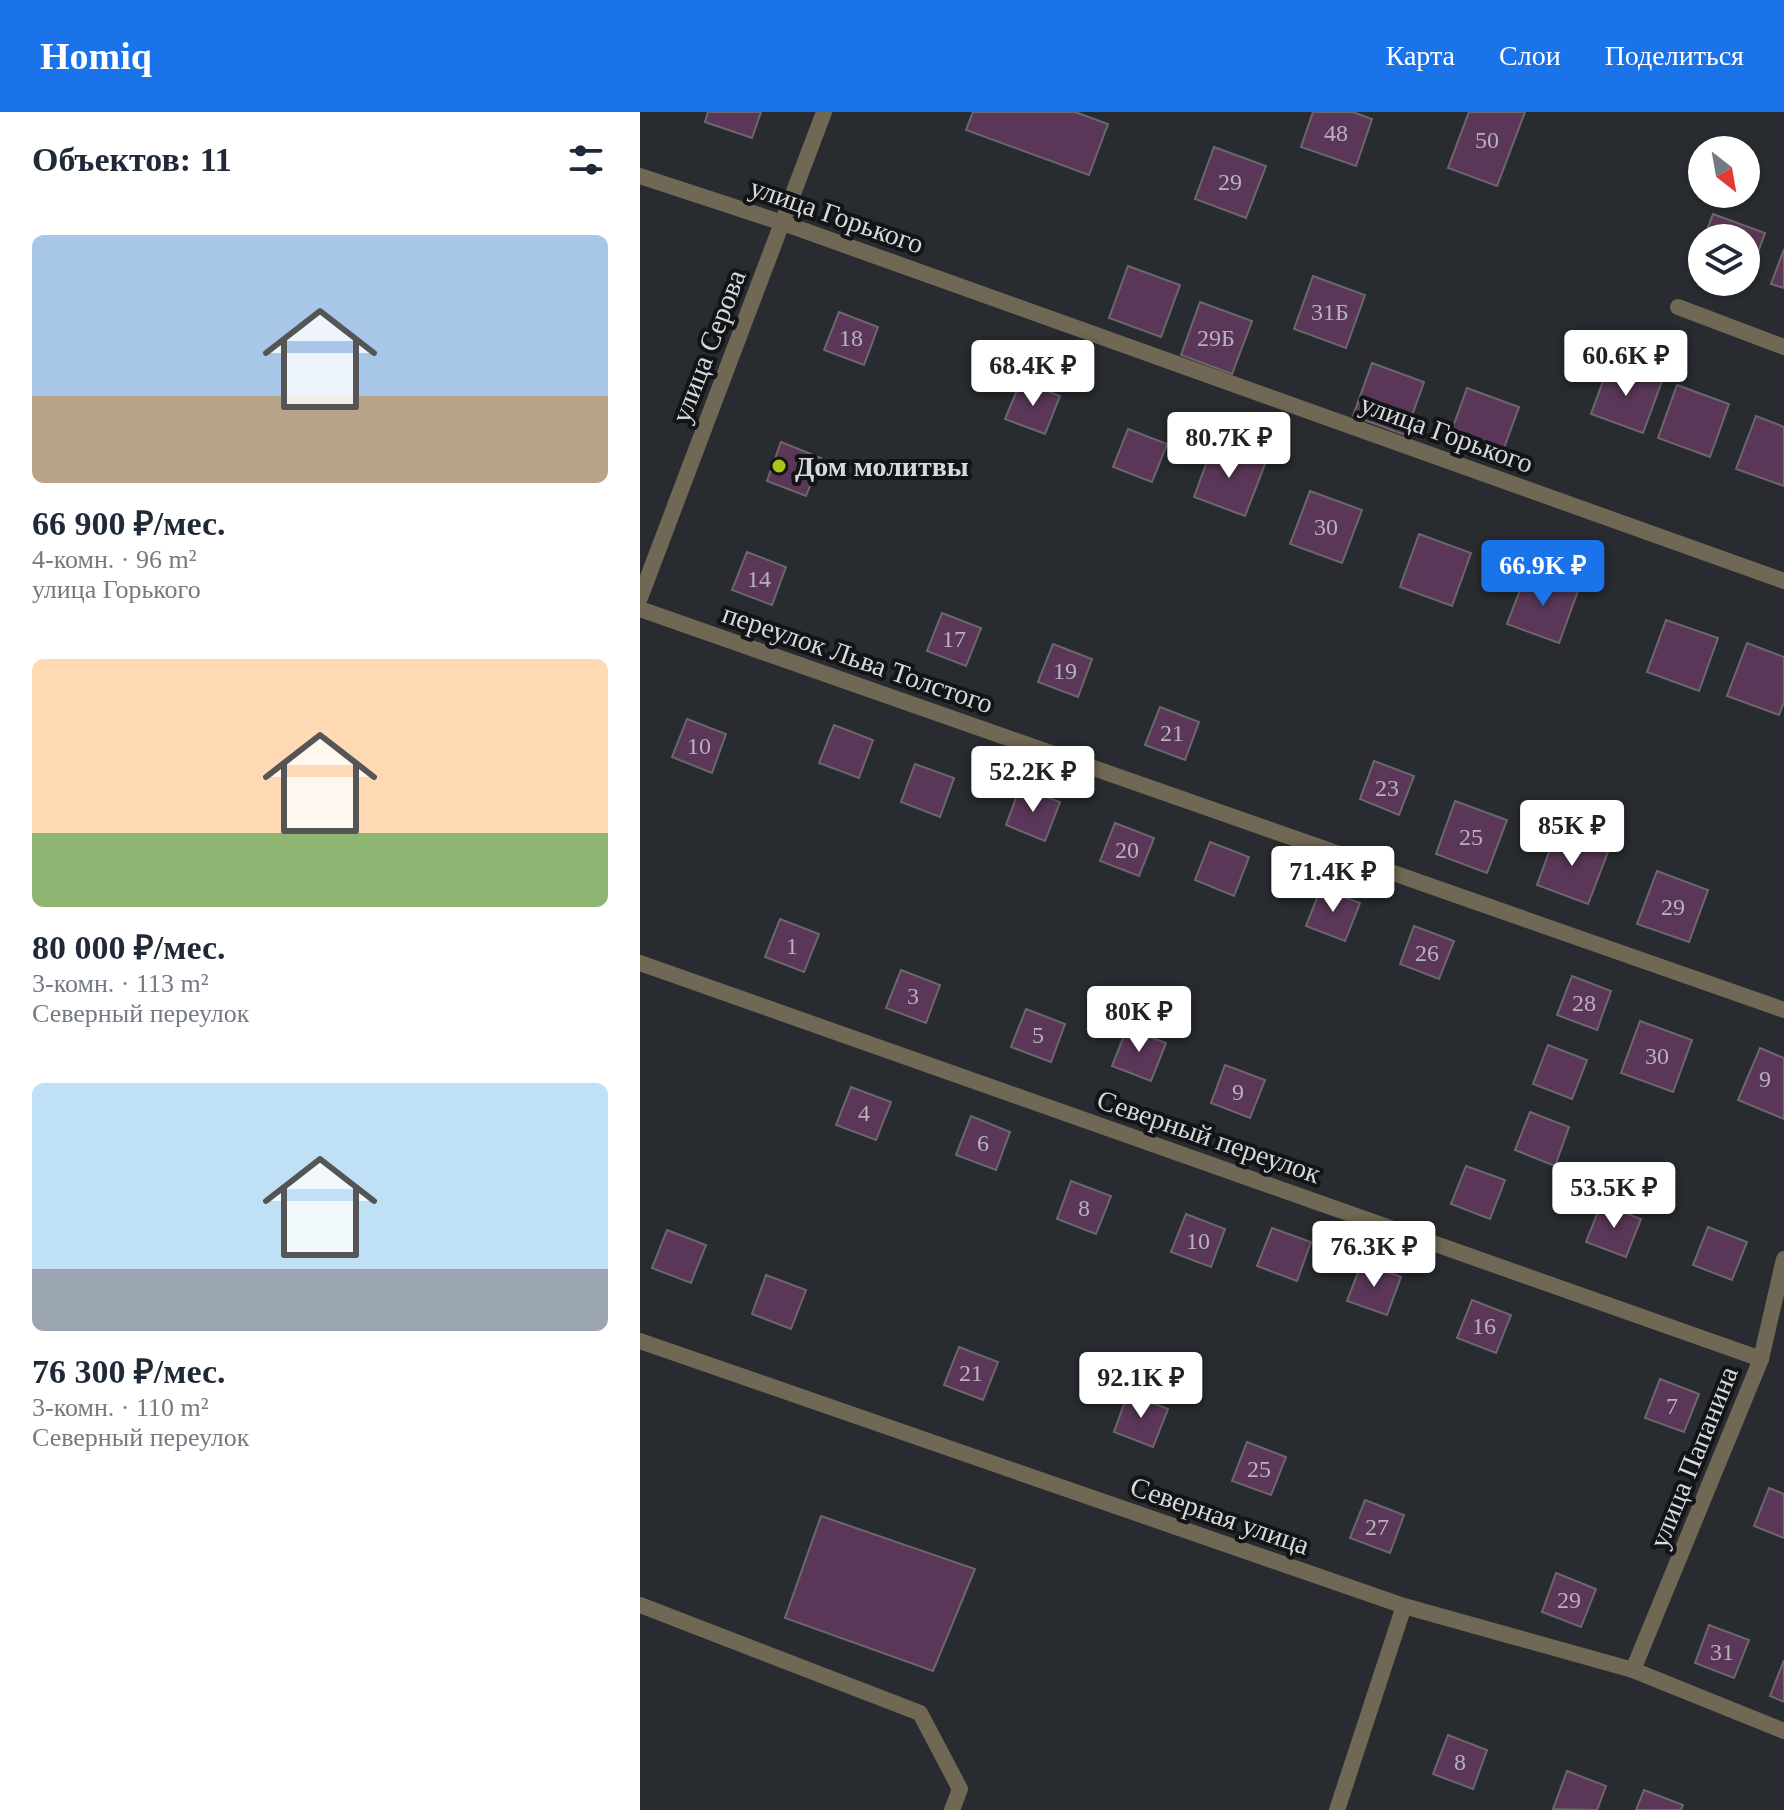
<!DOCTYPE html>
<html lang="ru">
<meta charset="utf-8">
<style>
body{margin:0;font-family:Georgia,serif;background:#f6f6f7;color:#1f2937;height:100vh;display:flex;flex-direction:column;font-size:30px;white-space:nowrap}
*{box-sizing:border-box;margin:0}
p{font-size:26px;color:#747a83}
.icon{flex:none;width:44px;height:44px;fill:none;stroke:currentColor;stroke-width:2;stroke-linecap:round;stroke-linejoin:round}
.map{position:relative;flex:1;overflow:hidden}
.side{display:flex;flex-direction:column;background:#fff;width:640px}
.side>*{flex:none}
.needle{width:52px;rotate:149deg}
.buttons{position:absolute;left:1048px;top:24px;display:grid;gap:16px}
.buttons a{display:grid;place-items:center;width:72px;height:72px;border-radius:50%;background:#fff;box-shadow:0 2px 6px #0004;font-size:40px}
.price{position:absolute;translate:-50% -68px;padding:0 18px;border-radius:8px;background:#fff;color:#222;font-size:26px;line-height:52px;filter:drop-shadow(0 2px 4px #0008)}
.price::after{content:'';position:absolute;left:50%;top:48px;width:24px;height:18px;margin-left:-12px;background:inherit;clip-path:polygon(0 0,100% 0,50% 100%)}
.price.selected{background:#1a73e8;color:#fff}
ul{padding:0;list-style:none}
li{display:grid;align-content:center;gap:16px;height:424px;padding:0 32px}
li span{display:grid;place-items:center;height:248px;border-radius:12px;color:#555}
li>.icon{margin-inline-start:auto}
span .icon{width:144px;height:144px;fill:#fffc;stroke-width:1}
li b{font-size:34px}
h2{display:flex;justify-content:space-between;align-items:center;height:96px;padding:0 32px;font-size:34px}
header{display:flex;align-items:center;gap:48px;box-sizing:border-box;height:112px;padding:0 40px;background:#1a73e8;color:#fff}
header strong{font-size:38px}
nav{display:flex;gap:44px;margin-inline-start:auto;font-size:28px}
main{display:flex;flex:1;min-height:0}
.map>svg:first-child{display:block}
</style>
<header>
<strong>Homiq</strong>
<nav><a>Карта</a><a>Слои</a><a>Поделиться</a></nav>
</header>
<main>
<section class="side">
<h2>Объектов: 11<svg class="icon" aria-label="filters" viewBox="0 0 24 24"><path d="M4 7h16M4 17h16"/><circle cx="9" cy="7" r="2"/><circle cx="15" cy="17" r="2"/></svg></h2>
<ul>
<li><span style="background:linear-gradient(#a9c7e8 65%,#b9a48a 0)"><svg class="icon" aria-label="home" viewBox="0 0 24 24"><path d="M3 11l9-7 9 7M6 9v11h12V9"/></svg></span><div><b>66 900 ₽/мес.</b><p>4-комн. · 96 m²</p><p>улица Горького</p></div></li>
<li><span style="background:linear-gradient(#ffd9b3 70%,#8fb573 0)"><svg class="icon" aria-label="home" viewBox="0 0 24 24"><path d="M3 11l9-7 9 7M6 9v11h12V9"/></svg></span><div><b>80 000 ₽/мес.</b><p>3-комн. · 113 m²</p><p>Северный переулок</p></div></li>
<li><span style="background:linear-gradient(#bfe0f5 75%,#9aa5b1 0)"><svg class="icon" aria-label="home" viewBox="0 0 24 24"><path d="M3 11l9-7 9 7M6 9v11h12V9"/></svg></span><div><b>76 300 ₽/мес.</b><p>3-комн. · 110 m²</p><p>Северный переулок</p></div></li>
</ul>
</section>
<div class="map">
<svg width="1144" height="1698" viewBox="0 0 1144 1698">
<rect width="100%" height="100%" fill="#282c30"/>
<!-- building -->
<g fill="#5a3758" stroke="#6c676b" stroke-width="2">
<path d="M 68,0 L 121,0 L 112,26 L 65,10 Z"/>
<path d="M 333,0 L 435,0 L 468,12 L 449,63 L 326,18 Z"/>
<path d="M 673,0 L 713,0 L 732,7 L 716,54 L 661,35 Z"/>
<path d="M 829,0 L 885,0 L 857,74 L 808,56 Z"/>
<path d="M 574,35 L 626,54 L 606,106 L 555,87 Z"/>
<path d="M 1073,102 L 1125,121 L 1106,173 L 1097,170 L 1106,170 L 1106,126 L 1064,126 Z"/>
<path d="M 1144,137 L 1144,176 L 1131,172 Z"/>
<path d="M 488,154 L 540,173 L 521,225 L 469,206 Z"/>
<path d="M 673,164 L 725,183 L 706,236 L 654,217 Z"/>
<path d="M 560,190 L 612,209 L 592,262 L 541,243 Z"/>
<path d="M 199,200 L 238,215 L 224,253 L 184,238 Z"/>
<path d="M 970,250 L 1022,269 L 1003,321 L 951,302 Z"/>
<path d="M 732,251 L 784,270 L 765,323 L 713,304 Z"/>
<path d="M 381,269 L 420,284 L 405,322 L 365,307 Z"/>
<path d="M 1037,273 L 1089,292 L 1070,345 L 1018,326 Z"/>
<path d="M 827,276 L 879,295 L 860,347 L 808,329 Z"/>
<path d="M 1116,304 L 1144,315 L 1144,374 L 1096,357 Z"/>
<path d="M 488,317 L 527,332 L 512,370 L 473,355 Z"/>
<path d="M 141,330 L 181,346 L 166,384 L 127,369 Z"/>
<path d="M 573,333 L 625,352 L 605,404 L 554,385 Z"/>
<path d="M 670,379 L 722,398 L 702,451 L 650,432 Z"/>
<path d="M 779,422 L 831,441 L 812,494 L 760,475 Z"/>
<path d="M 107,440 L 146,455 L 132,493 L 92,478 Z"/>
<path d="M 887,460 L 938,479 L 919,531 L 867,512 Z"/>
<path d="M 302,501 L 341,516 L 326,554 L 287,539 Z"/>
<path d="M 1026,508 L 1078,526 L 1059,579 L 1007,560 Z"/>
<path d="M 1107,531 L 1144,545 L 1144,590 L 1139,603 L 1087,584 Z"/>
<path d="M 413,532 L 452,547 L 438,585 L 398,570 Z"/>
<path d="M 520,595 L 559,610 L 545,648 L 505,633 Z"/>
<path d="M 47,607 L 86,622 L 72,661 L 32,645 Z"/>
<path d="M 194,613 L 233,628 L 219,666 L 179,651 Z"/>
<path d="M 734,649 L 774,664 L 759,703 L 720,687 Z"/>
<path d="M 275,652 L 314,666 L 300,705 L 261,690 Z"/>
<path d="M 380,675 L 420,690 L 405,729 L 366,713 Z"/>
<path d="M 815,689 L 867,708 L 847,761 L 796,742 Z"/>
<path d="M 475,711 L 514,726 L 499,764 L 460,749 Z"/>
<path d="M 916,721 L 968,740 L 948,792 L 897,773 Z"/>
<path d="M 570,730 L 609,745 L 594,784 L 555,768 Z"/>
<path d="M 1017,759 L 1068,778 L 1049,830 L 997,812 Z"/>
<path d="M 681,776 L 720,791 L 705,829 L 666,814 Z"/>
<path d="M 140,807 L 179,822 L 164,860 L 125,845 Z"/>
<path d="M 774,814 L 814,829 L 799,867 L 760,852 Z"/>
<path d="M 261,858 L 300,873 L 286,911 L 246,896 Z"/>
<path d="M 932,864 L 971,879 L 957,918 L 917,903 Z"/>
<path d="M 386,897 L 425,912 L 411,950 L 371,935 Z"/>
<path d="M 1000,909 L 1052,928 L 1033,980 L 981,961 Z"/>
<path d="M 487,916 L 526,931 L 511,969 L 472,954 Z"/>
<path d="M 908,933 L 947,948 L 932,987 L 893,972 Z"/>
<path d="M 1120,936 L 1144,946 L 1144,1007 L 1098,988 Z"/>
<path d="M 585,953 L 625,968 L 610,1006 L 571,991 Z"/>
<path d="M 211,975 L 251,990 L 236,1028 L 196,1013 Z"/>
<path d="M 890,1000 L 929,1015 L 915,1054 L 875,1038 Z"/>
<path d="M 331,1004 L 370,1020 L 356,1058 L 316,1043 Z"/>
<path d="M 826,1054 L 865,1068 L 850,1107 L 811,1092 Z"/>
<path d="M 431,1069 L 471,1084 L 456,1122 L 417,1107 Z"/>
<path d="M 961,1092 L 1001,1107 L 986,1145 L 946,1130 Z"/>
<path d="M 546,1102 L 585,1117 L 571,1155 L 531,1140 Z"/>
<path d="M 1068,1115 L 1107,1130 L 1092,1168 L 1053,1153 Z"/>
<path d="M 632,1116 L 671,1130 L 657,1169 L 617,1154 Z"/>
<path d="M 27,1118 L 66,1133 L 51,1171 L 12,1156 Z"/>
<path d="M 722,1150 L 761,1165 L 747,1203 L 707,1189 Z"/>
<path d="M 126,1163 L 166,1178 L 151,1217 L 112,1202 Z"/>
<path d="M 832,1188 L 871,1203 L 856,1241 L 817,1226 Z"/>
<path d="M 319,1235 L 358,1250 L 343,1288 L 304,1273 Z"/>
<path d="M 1020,1267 L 1059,1282 L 1044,1320 L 1005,1306 Z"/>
<path d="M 488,1281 L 528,1297 L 513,1335 L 474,1320 Z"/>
<path d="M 607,1330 L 646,1345 L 631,1383 L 592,1369 Z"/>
<path d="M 1129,1376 L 1144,1382 L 1144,1426 L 1114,1414 Z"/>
<path d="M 725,1388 L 764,1403 L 750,1441 L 710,1426 Z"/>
<path d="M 181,1404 L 335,1457 L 293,1559 L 145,1506 Z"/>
<path d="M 916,1461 L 956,1477 L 941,1515 L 902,1500 Z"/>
<path d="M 1069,1513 L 1109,1528 L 1094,1566 L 1055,1551 Z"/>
<path d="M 1144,1548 L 1144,1590 L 1130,1584 Z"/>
<path d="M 808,1623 L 847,1638 L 833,1677 L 793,1662 Z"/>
<path d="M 927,1659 L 966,1674 L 957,1698 L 913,1697 Z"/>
<path d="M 1004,1678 L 1043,1693 L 1041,1698 L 996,1698 Z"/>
</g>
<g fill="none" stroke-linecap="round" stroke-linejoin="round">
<!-- service -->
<path stroke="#706854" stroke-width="16" d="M 0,1493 L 280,1601 L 320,1677 L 312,1698"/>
<!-- minor -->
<g stroke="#706854" stroke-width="16">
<path d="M 0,64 L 143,111 L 1144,469"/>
<path d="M 1038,195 L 1144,235"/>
<path d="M 0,486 L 184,0"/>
<path d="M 0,497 L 1144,898"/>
<path d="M 0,851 L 1121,1247"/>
<path d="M 0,1229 L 764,1494 L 993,1558 L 1144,1619"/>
<path d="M 993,1558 L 1121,1247 L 1144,1147"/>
<path d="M 697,1698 L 764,1494"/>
</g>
</g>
<!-- markers -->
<circle fill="#abc615" stroke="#121416" stroke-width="3" cx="139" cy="354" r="8"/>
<g text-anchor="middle" stroke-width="8" stroke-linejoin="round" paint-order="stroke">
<!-- number labels -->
<g font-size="24" fill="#b8b1bb">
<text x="696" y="29">48</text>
<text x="847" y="36">50</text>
<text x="590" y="78">29</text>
<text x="690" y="208">31Б</text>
<text x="211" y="234">18</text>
<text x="576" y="234">29Б</text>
<text x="686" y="423">30</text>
<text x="119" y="475">14</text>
<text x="314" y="535">17</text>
<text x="425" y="567">19</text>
<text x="532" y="629">21</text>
<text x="59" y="642">10</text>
<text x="747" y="684">23</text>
<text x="831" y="733">25</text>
<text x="487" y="746">20</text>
<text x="1033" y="803">29</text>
<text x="152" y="842">1</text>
<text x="787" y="849">26</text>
<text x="273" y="892">3</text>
<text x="944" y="899">28</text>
<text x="398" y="931">5</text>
<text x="1017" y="952">30</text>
<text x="1125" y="975">9</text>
<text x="598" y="988">9</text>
<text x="224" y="1009">4</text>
<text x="343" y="1039">6</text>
<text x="444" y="1104">8</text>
<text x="558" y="1137">10</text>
<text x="844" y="1222">16</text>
<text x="331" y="1269">21</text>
<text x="1032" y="1302">7</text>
<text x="619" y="1365">25</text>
<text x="737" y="1423">27</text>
<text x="929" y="1496">29</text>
<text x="1082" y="1548">31</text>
<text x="820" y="1658">8</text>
</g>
<!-- street labels -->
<g font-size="28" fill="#d7dadc" stroke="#121416">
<text transform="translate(197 103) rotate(19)" y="10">улица Горького</text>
<text transform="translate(68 234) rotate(-69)" y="10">улица Серова</text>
<text transform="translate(807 321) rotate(20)" y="10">улица Горького</text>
<text transform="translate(218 546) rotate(19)" y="10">переулок Льва Толстого</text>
<text transform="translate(569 1024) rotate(19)" y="10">Северный переулок</text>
<text transform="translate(1053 1345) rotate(-68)" y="10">улица Папанина</text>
<text transform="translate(580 1403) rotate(19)" y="10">Северная улица</text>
</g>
<!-- poi labels -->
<g font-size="28" font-weight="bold" fill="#d7dadc" stroke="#121416" text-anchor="start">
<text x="155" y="364">Дом молитвы</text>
</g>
</g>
</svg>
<div class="buttons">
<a><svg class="needle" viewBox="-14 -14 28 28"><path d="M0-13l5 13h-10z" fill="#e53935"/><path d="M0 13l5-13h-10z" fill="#747a83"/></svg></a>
<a><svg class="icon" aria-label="layers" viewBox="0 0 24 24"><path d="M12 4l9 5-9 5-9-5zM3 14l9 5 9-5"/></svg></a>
</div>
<b class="price" style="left:986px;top:286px">60.6K ₽</b>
<b class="price" style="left:393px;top:296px">68.4K ₽</b>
<b class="price" style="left:589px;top:368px">80.7K ₽</b>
<b class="price selected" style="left:903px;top:496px">66.9K ₽</b>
<b class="price" style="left:393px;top:702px">52.2K ₽</b>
<b class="price" style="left:932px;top:756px">85K ₽</b>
<b class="price" style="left:693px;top:802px">71.4K ₽</b>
<b class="price" style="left:499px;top:942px">80K ₽</b>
<b class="price" style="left:974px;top:1118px">53.5K ₽</b>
<b class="price" style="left:734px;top:1177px">76.3K ₽</b>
<b class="price" style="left:501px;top:1308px">92.1K ₽</b>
</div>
</main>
